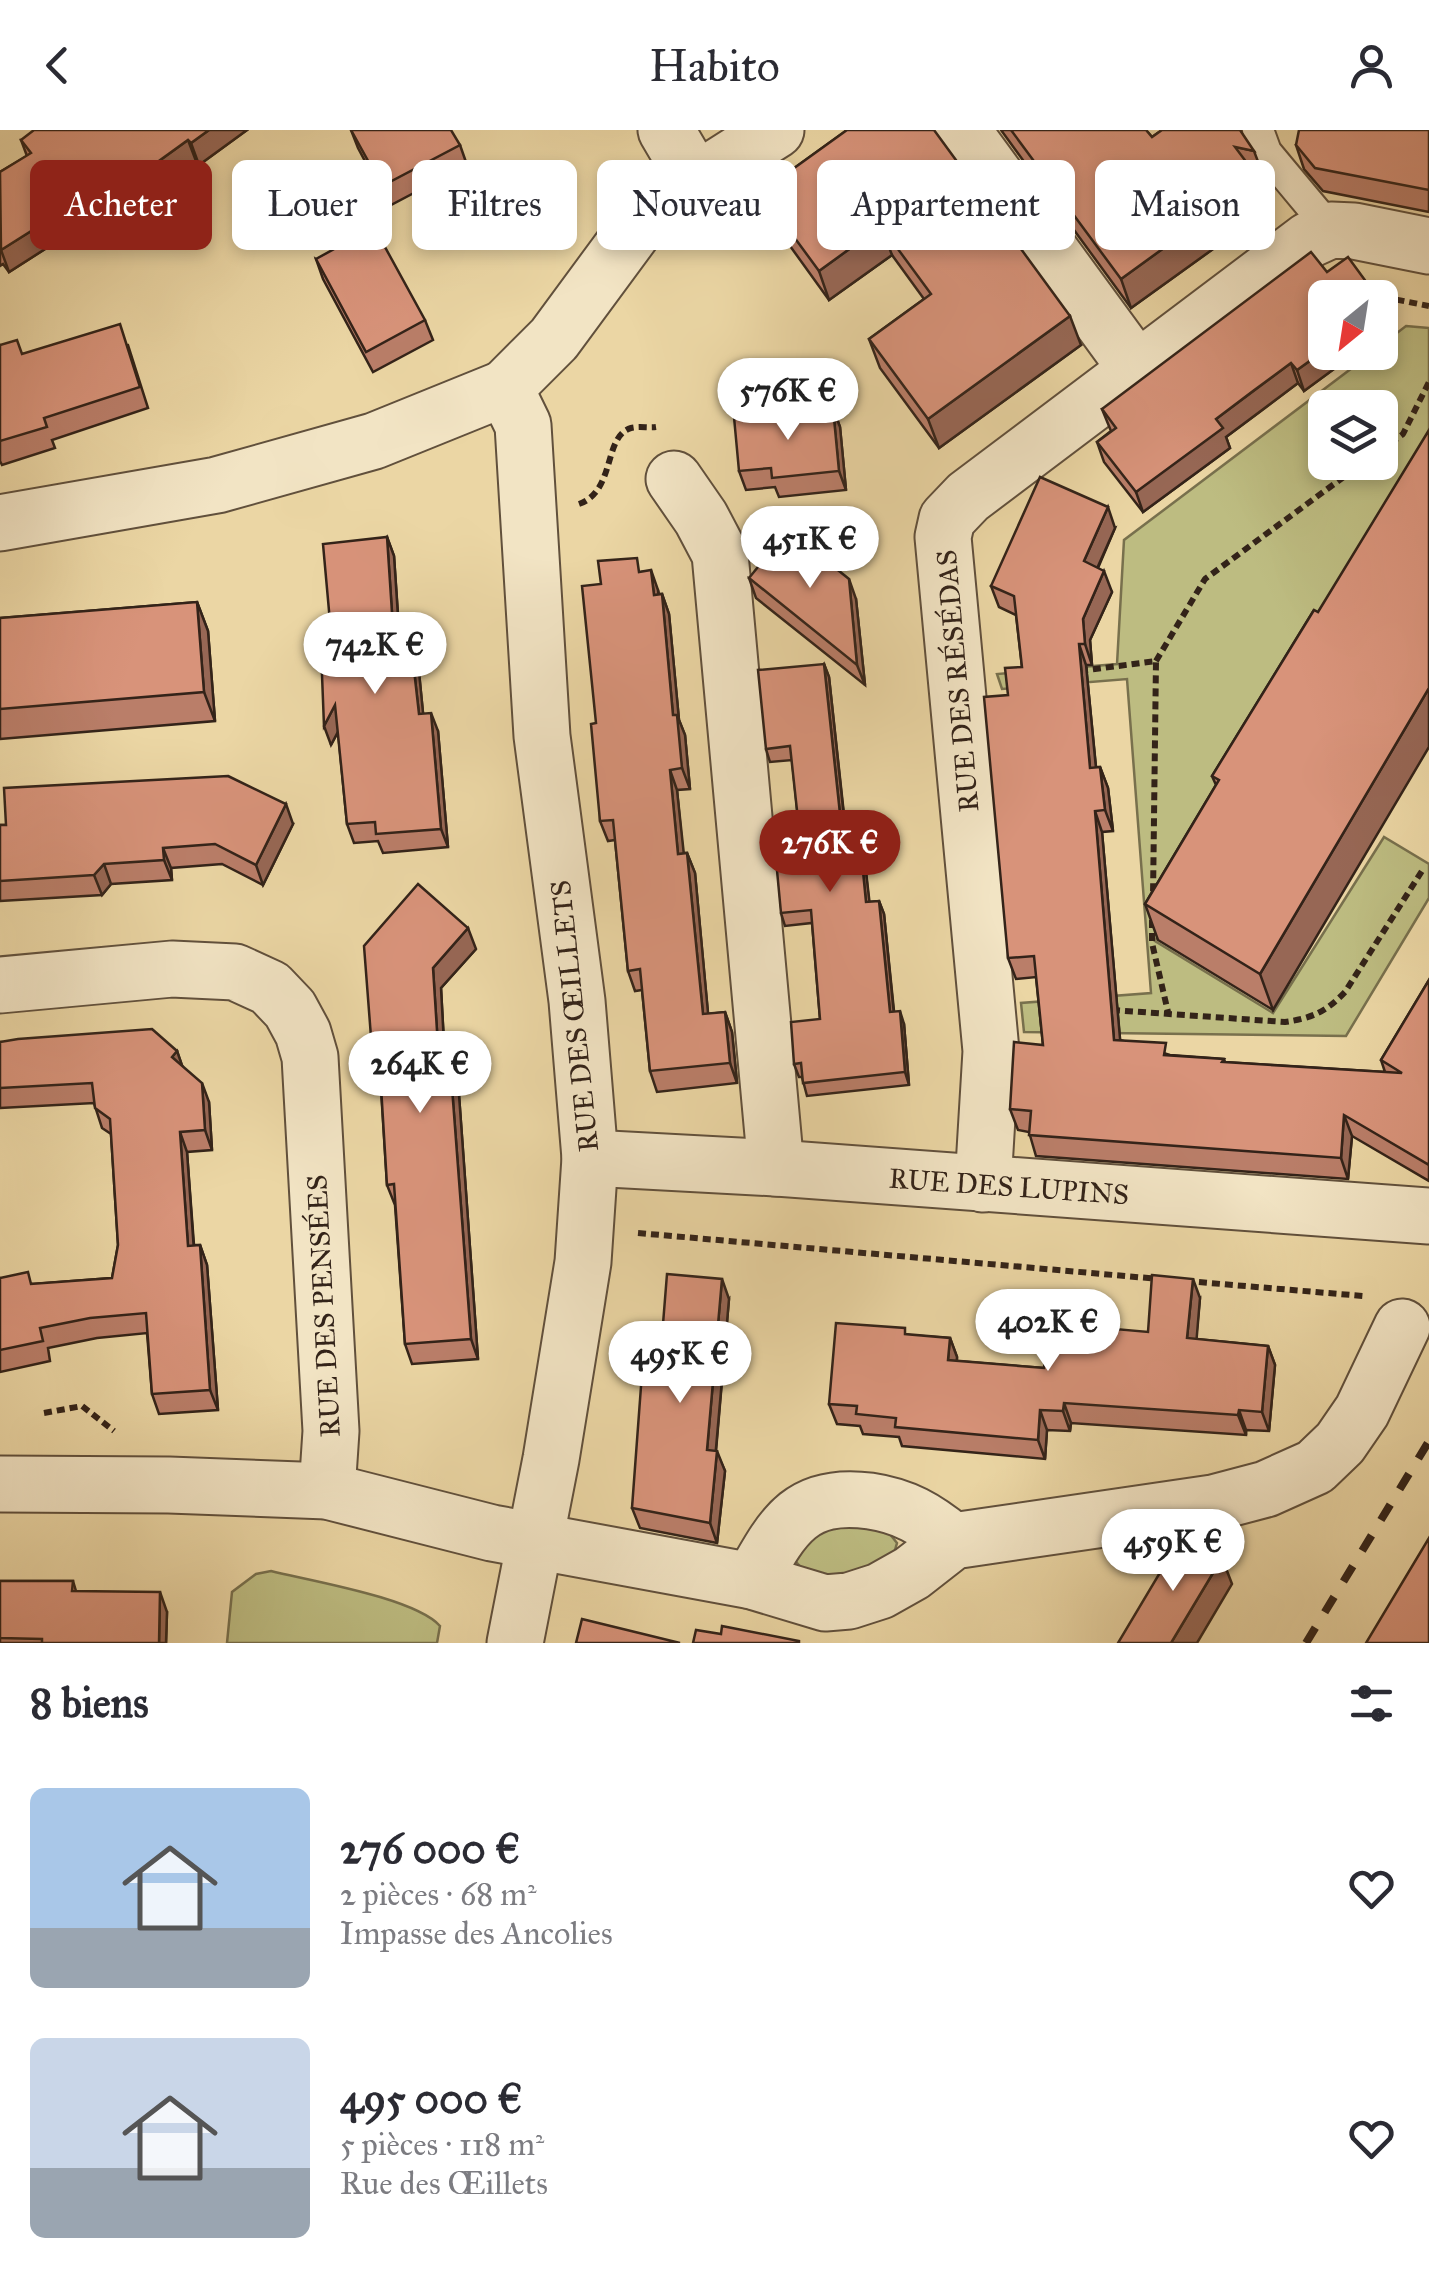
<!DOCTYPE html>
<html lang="fr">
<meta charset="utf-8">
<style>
body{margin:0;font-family:"IM FELL Great Primer",serif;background:#f7f7f7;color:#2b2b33;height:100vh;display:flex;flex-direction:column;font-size:38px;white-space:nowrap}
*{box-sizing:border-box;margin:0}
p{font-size:32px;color:#7c7c81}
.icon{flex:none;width:55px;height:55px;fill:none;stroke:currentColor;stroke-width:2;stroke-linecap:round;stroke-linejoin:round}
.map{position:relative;height:1513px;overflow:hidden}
.details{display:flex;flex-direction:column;background:#fff;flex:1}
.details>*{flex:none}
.top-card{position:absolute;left:30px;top:30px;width:1370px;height:90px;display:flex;gap:20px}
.needle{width:65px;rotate:210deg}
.buttons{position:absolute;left:1308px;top:150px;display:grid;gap:20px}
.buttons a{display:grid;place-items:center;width:90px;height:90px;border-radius:15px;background:#fff;box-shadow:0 5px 15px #0003;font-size:50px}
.price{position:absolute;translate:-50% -85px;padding:0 22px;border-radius:35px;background:#fff;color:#222;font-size:32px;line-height:65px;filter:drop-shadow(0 2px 5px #0008)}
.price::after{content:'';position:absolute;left:50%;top:60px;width:30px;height:22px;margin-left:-15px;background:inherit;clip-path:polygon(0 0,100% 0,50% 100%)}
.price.on{background:#8f2418;color:#fff}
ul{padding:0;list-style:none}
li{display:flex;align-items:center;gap:30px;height:250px;padding:0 30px}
li span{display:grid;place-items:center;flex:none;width:280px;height:200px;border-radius:15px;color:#555}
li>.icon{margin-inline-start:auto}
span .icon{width:120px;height:120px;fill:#fffc;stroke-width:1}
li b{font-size:42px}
h2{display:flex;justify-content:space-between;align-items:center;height:120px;padding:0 30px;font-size:42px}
.tag{padding:0 35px;border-radius:15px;background:#fff;box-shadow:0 5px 15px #0003;font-size:35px;line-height:90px}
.tag.on{background:#8f2418;color:#fff}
header{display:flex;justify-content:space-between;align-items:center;height:130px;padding:0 30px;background:#fff;font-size:45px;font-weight:600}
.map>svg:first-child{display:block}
</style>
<header><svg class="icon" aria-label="back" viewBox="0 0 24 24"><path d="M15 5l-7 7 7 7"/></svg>Habito<svg class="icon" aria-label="person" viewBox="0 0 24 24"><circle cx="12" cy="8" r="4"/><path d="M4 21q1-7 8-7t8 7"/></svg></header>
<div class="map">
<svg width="1429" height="1513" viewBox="0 0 1429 1513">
<rect width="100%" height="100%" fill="#ebd6a4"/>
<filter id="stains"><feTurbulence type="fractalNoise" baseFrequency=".002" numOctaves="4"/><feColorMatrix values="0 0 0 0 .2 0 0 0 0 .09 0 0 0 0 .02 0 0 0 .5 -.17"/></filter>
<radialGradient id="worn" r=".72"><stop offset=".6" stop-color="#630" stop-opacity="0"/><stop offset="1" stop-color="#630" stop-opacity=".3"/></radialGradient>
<!-- green -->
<g fill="#bdbc81" stroke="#78704d" stroke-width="2.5" fill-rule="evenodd">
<path d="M 1406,196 L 1429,198 L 1429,328 L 1155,811 L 1273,883 L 1384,707 L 1429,734 L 1429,768 L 1346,906 L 1024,902 L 1021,873 L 1151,863 L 1127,549 L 1002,559 L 997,544 L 1117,534 L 1124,410 L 1372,223 L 1380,222 L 1380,216 ZM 1325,278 L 1380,278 L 1380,332 L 1325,332 Z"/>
<path d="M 818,1391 L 885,1398 L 897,1413 L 893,1427 L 849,1443 L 809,1447 L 792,1427 Z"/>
<path d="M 271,1441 C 311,1451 415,1468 440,1496 L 437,1513 L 227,1513 L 232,1462 L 256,1444 Z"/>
</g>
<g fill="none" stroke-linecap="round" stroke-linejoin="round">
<!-- service casing -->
<g stroke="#61503c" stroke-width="34">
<path id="service" d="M 1258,0 L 1266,22 L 1331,100"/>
</g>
<!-- minor casing -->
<g stroke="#61503c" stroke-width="59">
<g id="minor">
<path d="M 666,0 L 696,51"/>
<path d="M 962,0 L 1136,238"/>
<path d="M 674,349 L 701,388 L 720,424 L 776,1038"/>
<path d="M 0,393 L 217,355 L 374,311 L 505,258"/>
<path d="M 0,855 L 172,839 L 235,842 L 270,858 L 290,879 L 303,903 L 310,927 L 331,1301 L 327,1361"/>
<path d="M 590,1028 L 776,1038 L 1429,1086"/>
<path d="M 983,1054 L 991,921 L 943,407 L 947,389 L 968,367 L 1309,110 L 1331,100 L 1354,101 L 1429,116"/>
<path d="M 0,1354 L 169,1355 L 327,1361 L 492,1403 L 752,1451 L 825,1473 L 849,1471 L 880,1461 L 912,1443 L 953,1411 L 1213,1373 L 1266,1359 L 1315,1337 L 1340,1313 L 1362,1281 L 1402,1197"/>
<path d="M 752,1451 C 783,1396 800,1362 870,1371 C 904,1376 926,1389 953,1411"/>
</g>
</g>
<!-- tertiary casing -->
<g stroke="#61503c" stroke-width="59">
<path id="tertiary" d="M 515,1513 L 551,1329 L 583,1132 L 590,1028 L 577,871 L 542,606 L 523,295 L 505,258 L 554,209 L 638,95 L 696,51 L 776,0"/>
</g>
<!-- path -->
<g stroke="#332319" stroke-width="6" stroke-dasharray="8 5" stroke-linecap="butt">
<path d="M 1374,160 L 1378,166 L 1429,176"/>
<path d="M 1380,321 L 1403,304 L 1429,252"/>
<path d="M 579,374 C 616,361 603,306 631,298 C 638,296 649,298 656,297"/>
<path d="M 1156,531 L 1205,449 L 1364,332"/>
<path d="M 1080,541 L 1156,531 L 1153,767"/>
<path d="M 1152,790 L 1152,813 L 1168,882"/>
<path d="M 1112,880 L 1285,892 C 1312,888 1326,882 1345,862 L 1422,741"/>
<path d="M 638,1103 L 1159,1149"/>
<path d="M 1186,1151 L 1363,1166"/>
<path d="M 44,1283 L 82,1276 L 114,1301"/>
</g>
<!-- service -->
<use href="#service" stroke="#f2e4c4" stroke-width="30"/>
<!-- minor -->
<use href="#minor" stroke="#f2e4c4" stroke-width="55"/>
<!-- tertiary -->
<use href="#tertiary" stroke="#f2e4c4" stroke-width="55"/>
<!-- rail -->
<path stroke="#332319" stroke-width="8" stroke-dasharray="18 18" stroke-linecap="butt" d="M 1306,1513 L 1429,1311"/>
</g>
<!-- wall -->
<g fill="#ba7e69" stroke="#332319" stroke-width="2.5">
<path d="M 247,0 L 199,35 L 196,31 L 87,110 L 78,98 L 9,142 L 3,134 L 0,136 L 0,42 L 27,26 L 21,10 Z"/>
<path d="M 351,0 L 460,15 L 467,35 L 389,76 L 358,18 Z"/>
<path d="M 847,0 L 1081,215 L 939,318 L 880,238 L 869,209 L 924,169 L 892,125 L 829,170 L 772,91 L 761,62 Z"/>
<path d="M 1001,0 L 1146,0 L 1152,7 L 1162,0 L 1254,21 L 1265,50 L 1259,49 L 1270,78 L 1131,178 Z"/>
<path d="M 1429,0 L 1429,82 L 1323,61 L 1304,39 L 1296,15 Z"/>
<path d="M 316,129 L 425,190 L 433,210 L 373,242 L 323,149 Z"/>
<path d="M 0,215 L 22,224 L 128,215 L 148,278 L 52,310 L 55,318 L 2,335 L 0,331 Z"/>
<path d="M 1325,222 L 1357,222 L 1304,261 L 1298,253 L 1261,281 L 1226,307 L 1230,318 L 1143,382 L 1104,332 L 1097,312 L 1111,301 L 1102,279 Z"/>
<path d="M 833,278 L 840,297 L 846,360 L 779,367 L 775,357 L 746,360 L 739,341 Z"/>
<path d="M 1115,398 L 1098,438 L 1112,462 L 1090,510 L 1092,535 L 1086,535 L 1096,637 L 1100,637 L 1108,658 L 1113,701 L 1102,702 L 1120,910 L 1170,925 L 1224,929 L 1225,932 L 1385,942 L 1381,930 L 1429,850 L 1429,1051 L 1352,1006 L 1348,1049 L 1036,1026 L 1029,1002 L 1018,1000 L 1010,979 L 1043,915 L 1036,847 L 1016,849 L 1008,828 L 1008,565 L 1022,537 L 1016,485 L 999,477 L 991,456 Z"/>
<path d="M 387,407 L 394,426 L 400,513 L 411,513 L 418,532 L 423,583 L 438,601 L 448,717 L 383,723 L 378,711 L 354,713 L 347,694 L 338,602 L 331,615 L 330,492 Z"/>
<path d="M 642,442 L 658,460 L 659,464 L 662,464 L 669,484 L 679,590 L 685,605 L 690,659 L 677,660 L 683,723 L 687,723 L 695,743 L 708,884 L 725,882 L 732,902 L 737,953 L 657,962 L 650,941 L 642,860 L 635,861 L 628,841 L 615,710 L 608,711 L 600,691 L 601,454 Z"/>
<path d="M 749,448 L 856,469 L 865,555 L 756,468 Z"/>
<path d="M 197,472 L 208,501 L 215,591 L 0,609 L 0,488 Z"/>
<path d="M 1314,480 L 1273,880 L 1158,810 L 1145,774 L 1216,655 L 1212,646 Z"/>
<path d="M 824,534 L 829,547 L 847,712 L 860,711 L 864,724 L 869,772 L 879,771 L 884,784 L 894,881 L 904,894 L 909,955 L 807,966 L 802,947 L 799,947 L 794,934 L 820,889 L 812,793 L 785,796 L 781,783 L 801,717 L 792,630 L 770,632 L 766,619 Z"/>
<path d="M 293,694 L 263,755 L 222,734 L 171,738 L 172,750 L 111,754 L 102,765 L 0,771 L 0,695 Z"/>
<path d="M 476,819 L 441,858 L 445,931 L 458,951 L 478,1229 L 412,1234 L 405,1214 L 395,1075 L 387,1055 L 379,927 L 371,907 Z"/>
<path d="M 0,912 L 177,921 L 182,936 L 209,972 L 212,1020 L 187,1022 L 194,1115 L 200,1115 L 207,1135 L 218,1280 L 159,1284 L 152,1264 L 147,1203 L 97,1208 L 48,1218 L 50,1231 L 0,1242 L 0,1148 L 33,1154 L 112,1148 L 118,1115 L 111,1004 L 102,998 L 94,973 L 0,978 Z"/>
<path d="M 1200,1168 L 1196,1209 L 1268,1216 L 1275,1235 L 1269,1301 L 1246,1300 L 1246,1305 L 1071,1293 L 1070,1301 L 1047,1300 L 1045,1329 L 902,1316 L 899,1307 L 863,1304 L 860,1296 L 837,1294 L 829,1274 L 908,1205 L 950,1208 L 957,1227 L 957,1231 L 1044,1238 L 1148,1202 Z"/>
<path d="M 729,1169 L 716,1321 L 725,1341 L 717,1413 L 640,1398 L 632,1378 L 659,1244 Z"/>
<path d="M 0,1451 L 73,1451 L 76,1461 L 167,1482 L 166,1513 L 0,1513 Z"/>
</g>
<!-- shaded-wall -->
<g fill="#976755" stroke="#332319" stroke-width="2.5">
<path d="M 209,0 L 247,0 L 199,35 L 191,13 Z"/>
<path d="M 188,10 L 196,31 L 87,110 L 80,88 Z"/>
<path d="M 1259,49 L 1270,78 L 1131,178 L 1121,149 Z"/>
<path d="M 71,76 L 78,98 L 9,142 L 1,120 Z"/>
<path d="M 881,96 L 892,125 L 829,170 L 819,141 Z"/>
<path d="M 1385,177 L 1393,197 L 1380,206 L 1380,181 Z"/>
<path d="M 1070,186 L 1081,215 L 939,318 L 928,289 Z"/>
<path d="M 1325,220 L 1325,222 L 1357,222 L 1304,261 L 1297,240 Z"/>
<path d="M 1291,233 L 1298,253 L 1226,307 L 1230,318 L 1143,382 L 1136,362 L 1216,289 Z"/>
<path d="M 833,278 L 840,297 L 846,360 L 839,341 Z"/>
<path d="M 1108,377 L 1115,398 L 1091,452 L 1084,431 Z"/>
<path d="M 387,407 L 394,426 L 401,532 L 394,513 Z"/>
<path d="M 651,440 L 658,460 L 661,485 L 654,465 Z"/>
<path d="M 1104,441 L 1112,462 L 1090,510 L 1092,535 L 1085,514 L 1083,489 Z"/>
<path d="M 849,449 L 856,469 L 865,555 L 857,535 Z"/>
<path d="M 662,464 L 669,484 L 679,590 L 685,605 L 690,659 L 682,638 L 673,585 Z"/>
<path d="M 197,472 L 208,501 L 215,591 L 204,562 Z"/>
<path d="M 411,513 L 418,532 L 425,603 L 419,584 Z"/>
<path d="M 1079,514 L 1086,535 L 1098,659 L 1090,638 Z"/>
<path d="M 824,534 L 829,547 L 848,725 L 843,712 Z"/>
<path d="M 1429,558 L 1429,617 L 1273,880 L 1260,844 Z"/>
<path d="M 335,575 L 342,594 L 331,615 L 324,596 Z"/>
<path d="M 431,583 L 438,601 L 448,717 L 441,699 Z"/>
<path d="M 1100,637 L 1108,658 L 1113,701 L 1105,680 Z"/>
<path d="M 670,640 L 677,660 L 686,744 L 678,724 Z"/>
<path d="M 286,674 L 293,694 L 263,755 L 256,735 Z"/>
<path d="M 1095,681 L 1102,702 L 1122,931 L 1114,910 Z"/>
<path d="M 860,711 L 864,724 L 871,785 L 866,772 Z"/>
<path d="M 163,718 L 171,738 L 172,750 L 164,730 Z"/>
<path d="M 687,723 L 695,743 L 710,904 L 703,884 Z"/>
<path d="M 104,734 L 111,754 L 102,765 L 94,745 Z"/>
<path d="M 879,771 L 884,784 L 895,895 L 890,882 Z"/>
<path d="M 468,798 L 476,819 L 441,858 L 446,952 L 439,932 L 433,838 Z"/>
<path d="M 900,881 L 904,894 L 909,955 L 905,942 Z"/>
<path d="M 725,882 L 732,902 L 737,953 L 730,933 Z"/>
<path d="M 177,921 L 184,941 L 172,927 Z"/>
<path d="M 450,931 L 458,951 L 478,1229 L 471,1209 Z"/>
<path d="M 202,953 L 209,972 L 212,1020 L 205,1000 Z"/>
<path d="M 1344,985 L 1352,1006 L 1348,1049 L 1341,1028 Z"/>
<path d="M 180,1002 L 187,1022 L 195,1135 L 188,1116 Z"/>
<path d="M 200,1115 L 207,1135 L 218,1280 L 210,1260 Z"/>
<path d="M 722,1149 L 729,1169 L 714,1341 L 707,1320 Z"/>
<path d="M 1193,1149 L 1200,1168 L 1195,1228 L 1187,1208 Z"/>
<path d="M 950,1208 L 957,1227 L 955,1250 L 948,1230 Z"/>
<path d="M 1268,1216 L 1275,1235 L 1269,1301 L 1262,1282 Z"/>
<path d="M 1064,1273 L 1071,1293 L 1070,1301 L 1063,1281 Z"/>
<path d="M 1040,1280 L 1047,1300 L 1045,1329 L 1038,1310 Z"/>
<path d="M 1239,1280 L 1246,1300 L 1246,1305 L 1238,1285 Z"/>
<path d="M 717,1321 L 725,1341 L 717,1413 L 710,1393 Z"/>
<path d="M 1222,1428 L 1232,1454 L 1197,1513 L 1171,1513 Z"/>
<path d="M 160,1462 L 167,1482 L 166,1513 L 159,1513 Z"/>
</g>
<!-- building -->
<g fill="#d8937a" stroke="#332319" stroke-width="2.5">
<path d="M 34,0 L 209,0 L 191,13 L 188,10 L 80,88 L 71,76 L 1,120 L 0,42 L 31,23 L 21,10 Z"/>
<path d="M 351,0 L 451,0 L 460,15 L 382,56 Z"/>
<path d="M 847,0 L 934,0 L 1070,186 L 928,289 L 869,209 L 931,164 L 881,96 L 819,141 L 761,62 Z"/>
<path d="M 1011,0 L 1146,0 L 1152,7 L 1162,0 L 1240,0 L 1254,21 L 1235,17 L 1259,49 L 1121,149 Z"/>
<path d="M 1299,0 L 1429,0 L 1429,60 L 1315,38 L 1296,15 Z"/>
<path d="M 374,97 L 425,190 L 366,222 L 316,129 Z"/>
<path d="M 1311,122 L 1327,142 L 1348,127 L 1378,168 L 1325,168 L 1325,220 L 1297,240 L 1291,233 L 1253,261 L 1216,289 L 1223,298 L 1136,362 L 1097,312 L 1116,298 L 1102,279 Z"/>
<path d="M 120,194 L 140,257 L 44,288 L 47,297 L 0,311 L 0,215 L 17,210 L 22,224 Z"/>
<path d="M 833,278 L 839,341 L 772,348 L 771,338 L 739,341 L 734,287 Z"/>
<path d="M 1429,300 L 1429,558 L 1260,844 L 1145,774 L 1219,650 L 1212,646 L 1314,480 L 1318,482 Z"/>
<path d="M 1040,347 L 1108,377 L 1084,431 L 1104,441 L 1083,489 L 1085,514 L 1079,514 L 1090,638 L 1100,637 L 1105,680 L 1095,681 L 1114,910 L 1166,913 L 1164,925 L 1224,929 L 1222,932 L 1402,943 L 1381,930 L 1429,850 L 1429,1035 L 1344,985 L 1341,1028 L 1029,1005 L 1031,981 L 1010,979 L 1014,912 L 1043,915 L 1034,826 L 1008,828 L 984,567 L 1008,565 L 1005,538 L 1022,537 L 1014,466 L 991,456 Z"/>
<path d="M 788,400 L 849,449 L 857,535 L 749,448 Z"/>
<path d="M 387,407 L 394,513 L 411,513 L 419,584 L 431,583 L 441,699 L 376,704 L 375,692 L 347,694 L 335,575 L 324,596 L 320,493 L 330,492 L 323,414 Z"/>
<path d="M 637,428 L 639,442 L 651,440 L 654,465 L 662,464 L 673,585 L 677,585 L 682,638 L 670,640 L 678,724 L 687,723 L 703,884 L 725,882 L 730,933 L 650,941 L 640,839 L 628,841 L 613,690 L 600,691 L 591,594 L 596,593 L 582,456 L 601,454 L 598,431 Z"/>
<path d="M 197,472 L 204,562 L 0,579 L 0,488 Z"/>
<path d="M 824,534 L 843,712 L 860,711 L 866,772 L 879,771 L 890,882 L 900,881 L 905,942 L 803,953 L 801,933 L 794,934 L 791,892 L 820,889 L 811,780 L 781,783 L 775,719 L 801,717 L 790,616 L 766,619 L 758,540 Z"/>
<path d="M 228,646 L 286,674 L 256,735 L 215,714 L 163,718 L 164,730 L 104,734 L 94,745 L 0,751 L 0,695 L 6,695 L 4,658 Z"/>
<path d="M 418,754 L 468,798 L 433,838 L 439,932 L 450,931 L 471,1209 L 405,1214 L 394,1054 L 387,1055 L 378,907 L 371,907 L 364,816 Z"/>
<path d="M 152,899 L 177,921 L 172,927 L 202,953 L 205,1000 L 180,1002 L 188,1116 L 200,1115 L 210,1260 L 152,1264 L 146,1183 L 90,1188 L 40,1198 L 43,1211 L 0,1220 L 0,1148 L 28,1142 L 31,1154 L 112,1148 L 118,1115 L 110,989 L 95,978 L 92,953 L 0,958 L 0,912 L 18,909 Z"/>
<path d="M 667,1144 L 722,1149 L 707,1320 L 717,1321 L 710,1393 L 632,1378 L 642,1243 L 659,1244 Z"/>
<path d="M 1152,1145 L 1193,1149 L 1187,1208 L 1268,1216 L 1262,1282 L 1239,1280 L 1238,1285 L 1064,1273 L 1063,1281 L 1040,1280 L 1038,1310 L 895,1297 L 896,1288 L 856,1284 L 857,1276 L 829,1274 L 836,1193 L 905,1198 L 905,1204 L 950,1208 L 948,1230 L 1044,1238 L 1048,1193 L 1148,1202 Z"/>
<path d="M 1183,1404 L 1222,1428 L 1171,1513 L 1118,1513 Z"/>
<path d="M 1429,1408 L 1429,1513 L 1366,1513 Z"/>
<path d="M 0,1451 L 73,1451 L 72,1461 L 160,1462 L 159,1513 L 42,1513 L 42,1509 L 0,1508 Z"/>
<path d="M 582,1489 L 680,1513 L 576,1513 Z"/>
<path d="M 722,1496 L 799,1511 L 799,1513 L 693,1513 L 696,1500 L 721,1504 Z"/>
</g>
<g text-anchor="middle" stroke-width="8" stroke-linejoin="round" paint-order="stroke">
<!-- street labels -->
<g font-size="28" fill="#332319" stroke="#f2e4c4">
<text transform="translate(957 551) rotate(-95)" y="10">RUE DES RÉSÉDAS</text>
<text transform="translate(574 886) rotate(-96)" y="10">RUE DES ŒILLETS</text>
<text transform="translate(1009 1056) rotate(4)" y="10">RUE DES LUPINS</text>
<text transform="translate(323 1176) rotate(-93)" y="10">RUE DES PENSÉES</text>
</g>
</g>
<rect width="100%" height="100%" filter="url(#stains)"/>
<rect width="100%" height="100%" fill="url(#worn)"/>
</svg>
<div class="buttons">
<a><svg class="needle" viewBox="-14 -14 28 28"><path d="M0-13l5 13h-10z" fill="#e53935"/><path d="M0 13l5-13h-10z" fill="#7c7c81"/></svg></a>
<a><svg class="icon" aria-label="layers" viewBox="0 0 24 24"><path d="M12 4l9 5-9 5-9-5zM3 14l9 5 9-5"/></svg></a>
</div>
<b class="price" style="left:788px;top:313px">576K €</b>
<b class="price" style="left:810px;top:461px">451K €</b>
<b class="price" style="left:375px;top:567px">742K €</b>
<b class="price on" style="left:830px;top:765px">276K €</b>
<b class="price" style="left:420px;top:986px">264K €</b>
<b class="price" style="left:1048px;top:1244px">402K €</b>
<b class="price" style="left:680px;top:1276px">495K €</b>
<b class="price" style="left:1173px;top:1464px">459K €</b>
<div class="top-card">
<a class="tag on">Acheter</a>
<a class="tag">Louer</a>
<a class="tag">Filtres</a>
<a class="tag">Nouveau</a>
<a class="tag">Appartement</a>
<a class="tag">Maison</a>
</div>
</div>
<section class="details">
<h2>8 biens<svg class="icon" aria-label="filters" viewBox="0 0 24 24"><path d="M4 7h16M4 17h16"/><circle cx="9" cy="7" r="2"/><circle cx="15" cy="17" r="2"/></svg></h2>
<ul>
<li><span style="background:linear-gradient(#a9c7e8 70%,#9aa5b1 0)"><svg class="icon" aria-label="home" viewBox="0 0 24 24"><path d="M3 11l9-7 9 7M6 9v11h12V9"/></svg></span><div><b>276 000 €</b><p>2 pièces · 68 m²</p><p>Impasse des Ancolies</p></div><svg class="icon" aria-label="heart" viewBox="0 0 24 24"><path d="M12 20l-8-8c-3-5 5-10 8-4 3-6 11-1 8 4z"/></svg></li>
<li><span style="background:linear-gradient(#c9d6e8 65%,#9aa5b1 0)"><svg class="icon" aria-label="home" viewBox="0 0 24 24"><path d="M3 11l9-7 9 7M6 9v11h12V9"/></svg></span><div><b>495 000 €</b><p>5 pièces · 118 m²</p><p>Rue des Œillets</p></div><svg class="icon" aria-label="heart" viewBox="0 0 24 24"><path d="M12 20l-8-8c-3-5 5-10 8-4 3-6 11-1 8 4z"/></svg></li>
</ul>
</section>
